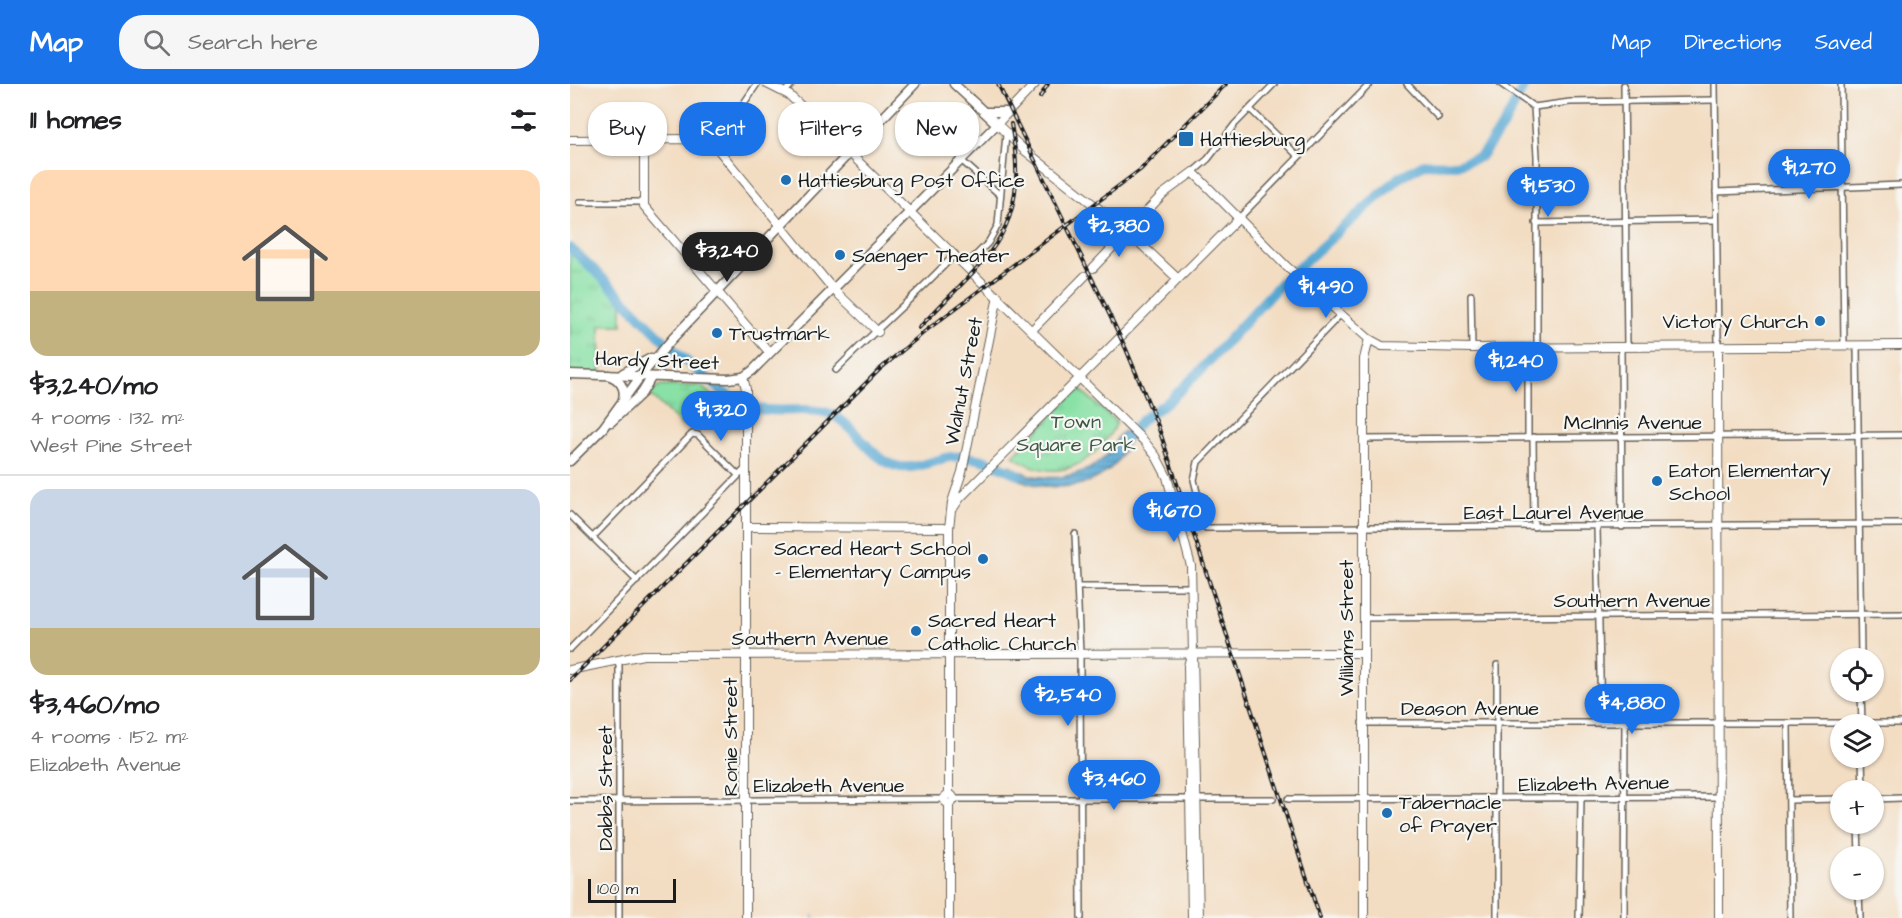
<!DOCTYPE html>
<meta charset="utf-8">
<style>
body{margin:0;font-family:"Architects Daughter",sans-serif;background:#f6f6f6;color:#202124;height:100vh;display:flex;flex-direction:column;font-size:22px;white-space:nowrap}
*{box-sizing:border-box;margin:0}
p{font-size:20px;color:#757577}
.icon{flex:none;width:33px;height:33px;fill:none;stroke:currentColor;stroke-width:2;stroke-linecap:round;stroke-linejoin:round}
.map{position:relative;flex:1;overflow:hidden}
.sheet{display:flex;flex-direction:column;background:#fff;width:570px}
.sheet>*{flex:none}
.banner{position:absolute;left:18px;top:18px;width:570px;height:54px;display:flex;gap:12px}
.buttons{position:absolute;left:1260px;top:564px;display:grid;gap:12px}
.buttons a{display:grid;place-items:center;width:54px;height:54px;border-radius:50%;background:#fff;box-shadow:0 2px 4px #0004;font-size:30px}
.scale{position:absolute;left:18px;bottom:15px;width:88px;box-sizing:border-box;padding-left:6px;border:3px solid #1c1c1c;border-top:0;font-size:16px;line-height:21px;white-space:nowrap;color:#1c1c1c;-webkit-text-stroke:4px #f6f6f2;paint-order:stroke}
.price{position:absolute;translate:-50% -51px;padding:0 14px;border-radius:21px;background:#1a73e8;color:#fff;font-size:20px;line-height:39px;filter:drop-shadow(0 2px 3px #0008)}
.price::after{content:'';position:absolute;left:50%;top:36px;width:18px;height:14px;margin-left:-9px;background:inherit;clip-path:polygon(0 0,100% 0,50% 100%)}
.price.current{background:#222;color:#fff}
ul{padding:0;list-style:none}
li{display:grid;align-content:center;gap:12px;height:318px;padding:0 30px}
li+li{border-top:2px solid #e0e0e0}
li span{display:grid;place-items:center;height:186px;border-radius:18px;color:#555}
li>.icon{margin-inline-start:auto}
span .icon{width:108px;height:108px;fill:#fffc;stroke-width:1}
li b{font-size:26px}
h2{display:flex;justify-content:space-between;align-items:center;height:72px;padding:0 30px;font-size:26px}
.pill{padding:0 21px;border-radius:24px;background:#fff;box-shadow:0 2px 4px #0004;font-size:21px;line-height:54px}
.pill.current{background:#1a73e8;color:#fff}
header{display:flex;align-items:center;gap:36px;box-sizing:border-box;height:84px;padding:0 30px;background:#1a73e8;color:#fff}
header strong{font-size:28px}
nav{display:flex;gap:33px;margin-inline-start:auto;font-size:21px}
.search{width:420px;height:54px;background:#f6f6f6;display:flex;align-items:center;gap:15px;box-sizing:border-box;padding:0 21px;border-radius:24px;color:#757577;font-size:22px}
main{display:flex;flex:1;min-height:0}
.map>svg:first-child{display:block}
</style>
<header>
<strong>Map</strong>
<div class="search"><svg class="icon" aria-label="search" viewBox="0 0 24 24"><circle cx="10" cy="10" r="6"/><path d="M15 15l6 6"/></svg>Search here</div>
<nav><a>Map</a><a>Directions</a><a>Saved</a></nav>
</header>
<main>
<section class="sheet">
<h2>11 homes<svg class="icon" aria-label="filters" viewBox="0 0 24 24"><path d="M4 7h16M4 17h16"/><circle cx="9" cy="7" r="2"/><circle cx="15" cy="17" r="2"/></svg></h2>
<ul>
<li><span style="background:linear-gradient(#ffd9b3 65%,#c2b280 0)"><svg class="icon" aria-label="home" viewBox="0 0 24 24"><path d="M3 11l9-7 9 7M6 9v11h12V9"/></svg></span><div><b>$3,240/mo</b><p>4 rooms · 132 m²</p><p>West Pine Street</p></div></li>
<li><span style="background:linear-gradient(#c9d6e8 75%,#c2b280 0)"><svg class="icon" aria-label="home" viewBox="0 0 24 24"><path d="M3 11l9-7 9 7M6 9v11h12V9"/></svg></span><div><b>$3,460/mo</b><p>4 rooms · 152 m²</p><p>Elizabeth Avenue</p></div></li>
</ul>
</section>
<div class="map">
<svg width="1332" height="834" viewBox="0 0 1332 834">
<defs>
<pattern id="park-tufts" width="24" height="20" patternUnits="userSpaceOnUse" patternTransform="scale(1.5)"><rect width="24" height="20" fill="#89e1a6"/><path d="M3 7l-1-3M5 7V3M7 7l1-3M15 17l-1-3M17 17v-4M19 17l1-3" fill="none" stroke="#76c08e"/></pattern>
<pattern id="water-rules" width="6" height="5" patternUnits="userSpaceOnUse" patternTransform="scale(1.5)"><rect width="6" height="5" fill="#59a8d3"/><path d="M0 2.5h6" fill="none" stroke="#4988aa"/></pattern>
</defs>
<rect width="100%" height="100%" fill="#f6f6f2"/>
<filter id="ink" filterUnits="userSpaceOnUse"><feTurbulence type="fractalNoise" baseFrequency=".0167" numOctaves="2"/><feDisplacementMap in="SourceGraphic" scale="12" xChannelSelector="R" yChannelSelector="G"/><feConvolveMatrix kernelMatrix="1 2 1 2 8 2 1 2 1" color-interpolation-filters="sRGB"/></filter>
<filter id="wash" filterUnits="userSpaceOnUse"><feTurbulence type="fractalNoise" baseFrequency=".008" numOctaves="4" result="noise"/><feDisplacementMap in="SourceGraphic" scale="24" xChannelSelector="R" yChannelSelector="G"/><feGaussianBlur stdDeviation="1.35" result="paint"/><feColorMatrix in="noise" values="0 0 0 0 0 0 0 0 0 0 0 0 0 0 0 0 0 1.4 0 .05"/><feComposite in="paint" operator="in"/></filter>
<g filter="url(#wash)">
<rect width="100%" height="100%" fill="#f3ddc2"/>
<!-- park -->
<g fill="url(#park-tufts)" stroke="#527e61" stroke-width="1.5">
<path d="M 0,164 L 52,215 L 52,241 L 30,241 L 31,290 L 0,290 Z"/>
<path d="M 91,302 L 131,302 L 153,321 L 130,344 L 120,335 L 113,342 L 78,309 Z"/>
<path d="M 509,304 L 547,339 C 523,381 487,402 443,372 Z"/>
</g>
<!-- water -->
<path fill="url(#water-rules)" stroke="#3a6278" stroke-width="1.5" d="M 554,347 L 561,353 C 556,360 552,373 545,380 C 518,410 467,408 435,388 L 441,381 C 469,403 516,394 539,369 C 546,362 544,353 554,347 Z"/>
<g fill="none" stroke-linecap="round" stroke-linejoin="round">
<!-- stream -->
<path stroke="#59a8d3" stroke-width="1.5" d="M 243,831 L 243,834"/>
<!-- river -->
<g stroke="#59a8d3" stroke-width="10">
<path d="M 0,164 C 49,205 88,257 139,296 C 149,304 160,315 172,320 C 200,333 234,321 258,329 C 286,339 299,377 330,383 C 345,385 361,378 375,374 C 400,368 427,380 449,391"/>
<path d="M 550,361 L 573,335 L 600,316 L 627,290 L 712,198 L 830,93 L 854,80 L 886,81 L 910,73 L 935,39 L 955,0"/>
</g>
</g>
</g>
<g filter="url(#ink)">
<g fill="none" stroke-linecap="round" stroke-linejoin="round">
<!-- street casing -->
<g stroke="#676056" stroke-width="8">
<g id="street">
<path d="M 837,0 L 868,33"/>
<path d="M 931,0 L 964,23 L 967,72 L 967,264"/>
<path d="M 1145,0 L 1148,262"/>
<path d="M 1271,0 L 1274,261"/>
<path d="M 1054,1 L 1057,263"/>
<path d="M 215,8 L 222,0"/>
<path d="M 964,23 L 1000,18 L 1145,16"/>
<path d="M 680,25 L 728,72"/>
<path d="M 146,60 L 187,0"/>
<path d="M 391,76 L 430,111"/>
<path d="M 623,88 L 638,75 L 665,40 L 704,0"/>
<path d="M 1146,108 L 1332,101"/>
<path d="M 10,118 L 73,118"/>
<path d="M 669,134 L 800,0"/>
<path d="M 966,139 L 1146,136"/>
<path d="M 396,181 L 418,159 L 428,141 L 436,50"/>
<path d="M 901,211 L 902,264"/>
<path d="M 770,231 L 628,378 L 624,396 L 636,444 L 1332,440"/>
<path d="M 1287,261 L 1291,574"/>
<path d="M 1051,263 L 1052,443"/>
<path d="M 266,286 C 305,246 347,211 385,170"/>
<path d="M 958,353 L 958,264"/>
<path d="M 963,353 L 964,443"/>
<path d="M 793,355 L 1332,351"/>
<path d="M 0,431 L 67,497"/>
<path d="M 1027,443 L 1031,639"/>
<path d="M 505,450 L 510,570 L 511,834"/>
<path d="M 23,453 L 122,350 L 128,351 L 168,391"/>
<path d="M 508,503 L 622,503"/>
<path d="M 793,534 L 1332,530"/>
<path d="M 0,565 L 176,384"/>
<path d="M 49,575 L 49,834"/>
<path d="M 1291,608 L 1292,640"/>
<path d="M 792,639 L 1332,639"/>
<path d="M 1218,640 L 1220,834"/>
<path d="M 1292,674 L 1293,706"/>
<path d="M 384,715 L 703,715"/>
<path d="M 718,715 L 1149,713"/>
<path d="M 1304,715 L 1332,714"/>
<path d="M 1220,716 L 1270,715"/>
<path d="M 0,717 L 374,715"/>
<path d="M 1288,740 L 1289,772"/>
<path d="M 1289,806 L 1290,834"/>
<path d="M 927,834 L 927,581"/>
<path d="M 1009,834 L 1011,714"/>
<path d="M 1054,834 L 1055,639"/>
</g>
</g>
<!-- secondary casing -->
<g stroke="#676056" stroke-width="10">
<g id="secondary">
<path d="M 197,0 L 219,11 L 245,35 L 574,357 L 586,372 L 597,393 L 621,482 L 629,834"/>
<path d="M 465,0 L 427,40 L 453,65 L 557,147 L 608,195"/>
<path d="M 74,55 L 74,122 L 199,268"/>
<path d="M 0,56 L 120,55 L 142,58 L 262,204 L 308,248"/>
<path d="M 523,184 L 593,110 L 623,88 L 716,182 L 799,255 L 812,262 L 902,264 L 1332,261"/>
<path d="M 462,246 L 515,192"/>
<path d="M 1148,262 L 1149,834"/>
<path d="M 173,293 L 176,305 L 176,834"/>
<path d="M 384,423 L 390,414 L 669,134"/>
<path d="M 177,443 L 379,444"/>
<path d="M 621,572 L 618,582 L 622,834"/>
<path d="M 0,586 L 73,571 L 792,569"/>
<path d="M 379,710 L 379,444 L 382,418 L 392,388 L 428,212"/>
<circle cx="379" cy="715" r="4.5"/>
<path d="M 379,720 L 379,834"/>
<path d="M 794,834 L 794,275 L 799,255"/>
</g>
</g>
<!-- primary casing -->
<g stroke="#676056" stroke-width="11">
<g id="primary">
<path d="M 415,28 L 438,28"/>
<path d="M 53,289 L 81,274"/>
<path d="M 0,290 L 158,295 L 173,293 L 182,287 L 427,40 L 384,0"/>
<path d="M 38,291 C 49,295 56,303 53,315"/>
<path d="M 41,338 L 72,309 L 81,294"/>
<path d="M 0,377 L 33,344 L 70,293 L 103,254 L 345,0"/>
</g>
</g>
<!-- street -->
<use href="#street" stroke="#fff" stroke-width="5"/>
<!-- secondary -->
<use href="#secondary" stroke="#fff" stroke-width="8"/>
<!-- primary -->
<use href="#primary" stroke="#fff" stroke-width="8"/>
<!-- rail casing -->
<g stroke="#1c1c1c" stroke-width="4">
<g id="rail">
<path d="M 428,0 L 556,265 L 588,342 L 750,834"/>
<path d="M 470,13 L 478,0"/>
<path d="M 349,244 C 417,171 462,150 441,40"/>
<path d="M 0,596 L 309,286 L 358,245 L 570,86 L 656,0"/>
</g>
</g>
<!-- rail -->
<use href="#rail" stroke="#f6f6f2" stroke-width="1.5" stroke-dasharray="4.5" stroke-linecap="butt"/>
</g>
</g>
<!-- markers -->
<g fill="#1f6fb2" stroke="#f6f6f2" stroke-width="2">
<rect x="608" y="47" width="16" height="16" rx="3"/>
<circle cx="216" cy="96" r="6"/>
<circle cx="270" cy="171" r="6"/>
<circle cx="1250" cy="237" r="6"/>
<circle cx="147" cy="249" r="6"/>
<circle cx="1087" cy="397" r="6"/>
<circle cx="413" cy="475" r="6"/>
<circle cx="346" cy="547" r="6"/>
<circle cx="817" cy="729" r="6"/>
</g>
<g text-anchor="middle" stroke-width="4.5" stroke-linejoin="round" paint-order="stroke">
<!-- poi labels -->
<g font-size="20" fill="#1c1c1c" stroke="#f6f6f2" text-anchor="start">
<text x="630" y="62">Hattiesburg</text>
<text x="228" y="103">Hattiesburg Post Office</text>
<text x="282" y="178">Saenger Theater</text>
<text x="1238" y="244" text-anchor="end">Victory Church</text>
<text x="159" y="256">Trustmark</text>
<text x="1099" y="393">Eaton Elementary<tspan x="1099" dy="23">School</tspan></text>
<text x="401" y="471" text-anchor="end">Sacred Heart School<tspan x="401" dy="23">- Elementary Campus</tspan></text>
<text x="358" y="543">Sacred Heart<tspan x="358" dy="23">Catholic Church</tspan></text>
<text x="829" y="725">Tabernacle<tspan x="829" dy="23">of Prayer</tspan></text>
</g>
<!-- street labels -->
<g font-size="20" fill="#1c1c1c" stroke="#f6f6f2">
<text transform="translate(87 276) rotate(2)" y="7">Hardy Street</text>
<text transform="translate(393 297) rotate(-79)" y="7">Walnut Street</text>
<text x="1063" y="345">McInnis Avenue</text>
<text x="984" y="435">East Laurel Avenue</text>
<text x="1062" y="523">Southern Avenue</text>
<text transform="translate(776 544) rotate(-90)" y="7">Williams Street</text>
<text x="240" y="561">Southern Avenue</text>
<text x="900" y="631">Deason Avenue</text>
<text transform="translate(160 653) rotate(-90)" y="7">Ronie Street</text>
<text transform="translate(1024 699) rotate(-1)" y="7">Elizabeth Avenue</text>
<text x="259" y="708">Elizabeth Avenue</text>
<text transform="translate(35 704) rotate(-90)" y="7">Dabbs Street</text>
</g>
<!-- park labels -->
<g font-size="20" fill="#3d5745" stroke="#f6f6f2">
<text x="506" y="344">Town<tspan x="506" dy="23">Square Park</tspan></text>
</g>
</g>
</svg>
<div class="buttons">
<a><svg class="icon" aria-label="locate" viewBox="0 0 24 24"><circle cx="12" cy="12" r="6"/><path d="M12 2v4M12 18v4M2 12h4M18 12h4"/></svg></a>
<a><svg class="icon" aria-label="layers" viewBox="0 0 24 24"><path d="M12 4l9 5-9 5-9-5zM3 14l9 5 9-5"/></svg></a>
<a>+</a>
<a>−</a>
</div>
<div class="scale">100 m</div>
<b class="price" style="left:1239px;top:116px">$1,270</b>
<b class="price" style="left:978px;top:134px">$1,530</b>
<b class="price" style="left:549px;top:174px">$2,380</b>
<b class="price current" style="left:157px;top:199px">$3,240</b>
<b class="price" style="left:756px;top:235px">$1,490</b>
<b class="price" style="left:946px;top:309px">$1,240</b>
<b class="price" style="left:151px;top:358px">$1,320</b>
<b class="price" style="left:604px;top:459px">$1,670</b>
<b class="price" style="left:498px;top:643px">$2,540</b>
<b class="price" style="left:1062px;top:651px">$4,880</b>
<b class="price" style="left:544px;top:727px">$3,460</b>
<div class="banner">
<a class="pill">Buy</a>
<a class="pill current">Rent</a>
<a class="pill">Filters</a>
<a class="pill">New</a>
</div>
</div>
</main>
